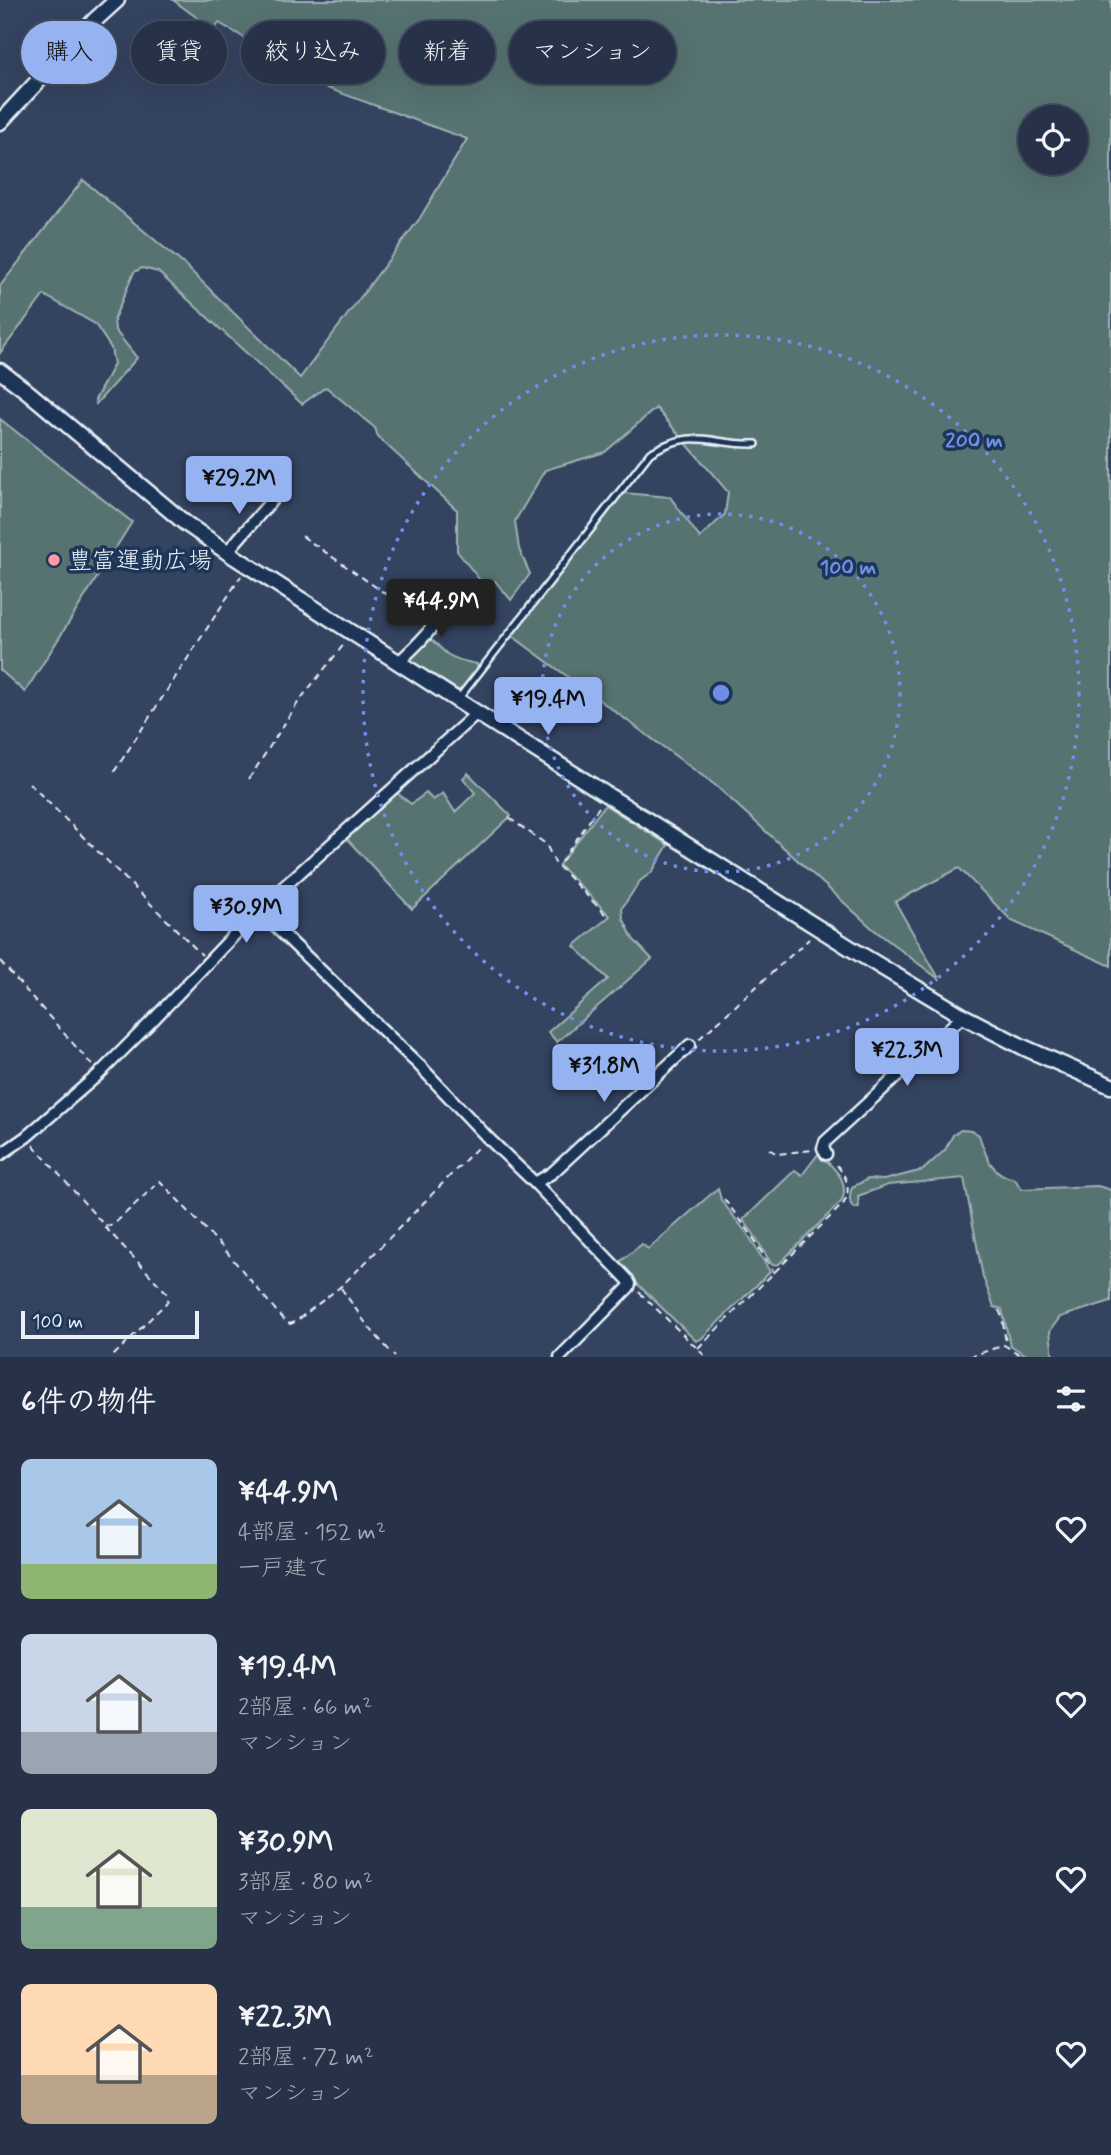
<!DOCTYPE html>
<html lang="ja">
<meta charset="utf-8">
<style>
body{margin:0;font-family:Mynerve,"Klee One",sans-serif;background:#333e52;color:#f1f3f6;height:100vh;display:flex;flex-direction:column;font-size:26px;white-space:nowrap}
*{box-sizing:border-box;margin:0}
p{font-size:23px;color:#a4aab4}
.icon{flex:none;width:38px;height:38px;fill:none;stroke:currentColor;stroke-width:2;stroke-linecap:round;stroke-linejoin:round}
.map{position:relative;height:1357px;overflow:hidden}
.side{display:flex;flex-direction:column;background:#273248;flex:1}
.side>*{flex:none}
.top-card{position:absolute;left:21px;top:21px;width:700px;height:63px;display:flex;gap:14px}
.tools{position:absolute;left:1018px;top:105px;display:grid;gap:14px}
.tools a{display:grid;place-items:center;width:70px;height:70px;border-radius:50%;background:#273248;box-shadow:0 7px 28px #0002,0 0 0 2px #434d60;font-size:35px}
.scale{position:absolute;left:21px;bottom:18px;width:178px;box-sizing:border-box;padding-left:7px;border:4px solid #e8f1f8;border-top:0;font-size:19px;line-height:24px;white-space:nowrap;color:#e8f1f8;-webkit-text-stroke:5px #1d3557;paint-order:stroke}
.price{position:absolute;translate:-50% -60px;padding:0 16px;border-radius:7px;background:#95b2f1;color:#111;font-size:23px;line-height:46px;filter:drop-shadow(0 2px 4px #0008)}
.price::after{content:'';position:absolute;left:50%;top:42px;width:21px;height:16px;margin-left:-10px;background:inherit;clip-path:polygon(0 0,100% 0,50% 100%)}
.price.selected{background:#222;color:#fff}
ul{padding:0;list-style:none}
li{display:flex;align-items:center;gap:21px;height:175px;padding:0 21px}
li span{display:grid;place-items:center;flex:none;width:196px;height:140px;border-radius:10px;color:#555}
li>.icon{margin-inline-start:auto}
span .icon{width:84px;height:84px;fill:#fffc;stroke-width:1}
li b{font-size:30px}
h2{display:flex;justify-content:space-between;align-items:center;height:84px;padding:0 21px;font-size:30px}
.chip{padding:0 24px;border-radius:32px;background:#273248;box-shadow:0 7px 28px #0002,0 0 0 2px #434d60;font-size:24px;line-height:63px}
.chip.selected{background:#95b2f1;color:#111}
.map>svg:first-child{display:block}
</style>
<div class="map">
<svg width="1111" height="1357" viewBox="0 0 1111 1357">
<rect width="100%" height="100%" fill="#344360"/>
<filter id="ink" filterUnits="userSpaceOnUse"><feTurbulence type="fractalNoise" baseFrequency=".0143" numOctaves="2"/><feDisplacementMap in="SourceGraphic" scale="14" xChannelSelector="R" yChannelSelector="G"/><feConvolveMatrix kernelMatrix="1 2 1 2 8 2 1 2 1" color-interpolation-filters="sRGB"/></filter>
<g filter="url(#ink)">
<!-- green -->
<g fill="#567371" stroke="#9fb2b4" stroke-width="2" fill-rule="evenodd">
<path d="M 173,0 L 1111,0 L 1111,966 L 1012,921 L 959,868 L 895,902 L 940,980 L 873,929 L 715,785 L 511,635 L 623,493 L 670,497 L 700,538 L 725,514 L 728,492 L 656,408 L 605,452 L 545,470 L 515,521 L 519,549 L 530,574 L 511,600 L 495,581 L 448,618 L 454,607 L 479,585 L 479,579 L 457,551 L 457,510 L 378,437 L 375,428 L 326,387 L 302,404 L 158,272 L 142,268 L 134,272 L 114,319 L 115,330 L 137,358 L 96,404 L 95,400 L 114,364 L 111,348 L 95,324 L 44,295 L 0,353 L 0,286 L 83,180 L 186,266 L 300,378 L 420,218 L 467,139 L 272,68 L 276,56 L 219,23 L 214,30 ZM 1031,117 L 1076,117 L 1076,163 L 1031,163 Z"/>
<path d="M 0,419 L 132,522 L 25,692 L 0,670 Z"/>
<path d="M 427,638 C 436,641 439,648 447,654 C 456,660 466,662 477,664 L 478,668 L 460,691 L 411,661 L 411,657 Z"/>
<path d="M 468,773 L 511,816 L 412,909 L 346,838 L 397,793 L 411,804 L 426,793 L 433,800 L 443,793 L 455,812 L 475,793 L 463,778 Z"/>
<path d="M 605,805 L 668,845 L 652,872 L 640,881 L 622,908 L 623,918 L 633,939 L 652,959 L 557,1042 L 548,1032 L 608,979 L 574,946 L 610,916 L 559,865 Z"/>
<path d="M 961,1130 L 972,1131 L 979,1135 C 986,1156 991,1175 1015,1179 L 1021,1189 L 1098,1186 L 1111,1190 L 1111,1301 L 1060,1317 L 1050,1331 L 1053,1357 L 1029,1357 L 1010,1345 L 1002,1309 L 994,1307 L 983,1277 L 964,1178 L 888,1185 L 858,1196 L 859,1207 L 853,1208 C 848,1201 850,1195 852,1187 L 868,1179 L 884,1180 L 923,1170 L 945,1150 L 953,1135 Z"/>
<path d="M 819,1153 C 833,1168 850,1179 842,1201 L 779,1264 L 772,1265 L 753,1233 L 743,1220 L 795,1170 L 802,1175 Z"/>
<path d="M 718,1188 L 721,1200 L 749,1236 L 770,1272 L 701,1339 L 696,1341 L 617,1264 L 642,1244 L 648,1249 Z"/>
</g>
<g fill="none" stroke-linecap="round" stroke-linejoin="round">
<!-- lane casing -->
<g stroke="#e8f1f8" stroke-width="10">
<path id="lane" d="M 459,698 L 650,453 C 695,426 712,446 756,444"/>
</g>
<!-- street casing -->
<g stroke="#e8f1f8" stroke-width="15">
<g id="street">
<path d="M 227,552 L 273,499"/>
<path d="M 399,662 C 415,646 443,623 443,599"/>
<path d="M 258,910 L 419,1065 L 487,1137 L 535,1183 L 628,1280 L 630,1284 L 629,1287 L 560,1357"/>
<path d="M 826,1154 L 823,1148 L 825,1142 L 963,1016"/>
<path d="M 0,1155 L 26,1137 L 99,1074 L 152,1021 L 258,910 L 477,713"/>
<path d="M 535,1183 L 552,1173 L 690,1045"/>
</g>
</g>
<!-- secondary casing -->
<g stroke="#e8f1f8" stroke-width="19">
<g id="secondary">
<path d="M 0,122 L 95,20 L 117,0"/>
<path d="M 0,371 L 28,392 L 185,523 L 227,552 L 477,713 L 855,951 L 963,1016 L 1025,1048 L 1111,1086"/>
</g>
</g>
<!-- path -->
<g stroke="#e8f1f8" stroke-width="2" stroke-dasharray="7 5" stroke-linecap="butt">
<path d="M 302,536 L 425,621"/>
<path d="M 114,772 L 241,576"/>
<path d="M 249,779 L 299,701 L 345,643"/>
<path d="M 29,783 L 202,955"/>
<path d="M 599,807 L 558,866 L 608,917"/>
<path d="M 509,818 L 546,844 L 556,865"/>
<path d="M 0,961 L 92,1065"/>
<path d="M 699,1039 L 809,939"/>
<path d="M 33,1145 L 104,1225 L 110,1226 L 115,1223 L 160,1181 L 225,1250 L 283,1319 L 290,1324 L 295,1322 L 340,1287 L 363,1265 L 479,1146"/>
<path d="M 769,1149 L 777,1154 L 812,1150"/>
<path d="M 724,1199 L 751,1234 L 774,1273"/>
<path d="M 105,1227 L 166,1292 L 168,1300 L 166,1303 L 112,1357"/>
<path d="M 341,1288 L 367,1325 L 395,1357"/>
<path d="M 639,1292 L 706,1357"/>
<path d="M 999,1310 L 1002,1317 L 1006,1343"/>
<path d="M 698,1348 L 844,1203 C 852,1187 846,1176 835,1163"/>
<path d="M 969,1357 L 1004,1345 L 1024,1357"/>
</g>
<!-- lane -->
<use href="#lane" stroke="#1d3557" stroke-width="5"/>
<!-- street -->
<use href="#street" stroke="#1d3557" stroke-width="10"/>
<!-- secondary -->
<use href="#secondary" stroke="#1d3557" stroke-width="14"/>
</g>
</g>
<!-- distance rings -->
<g fill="none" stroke="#6e8fe5" stroke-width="3.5" stroke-dasharray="3.5 7">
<circle cx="721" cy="693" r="179"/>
<circle cx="721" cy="693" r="358"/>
</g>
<!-- markers -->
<circle fill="#ff9aa2" stroke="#1d3557" stroke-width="2.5" cx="54" cy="560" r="7"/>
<g text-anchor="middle" stroke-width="7" stroke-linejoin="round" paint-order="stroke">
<!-- poi labels -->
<g font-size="24" fill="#e8f1f8" stroke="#1d3557" text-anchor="start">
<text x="68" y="568">豊富運動広場</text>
</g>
</g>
<circle cx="721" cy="693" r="10" fill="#6e8fe5" stroke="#1d3557" stroke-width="3.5"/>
<g font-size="21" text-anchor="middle" font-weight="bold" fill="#6e8fe5" stroke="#1d3557" stroke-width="7" stroke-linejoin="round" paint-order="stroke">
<text x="974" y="447">200 m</text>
<text x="848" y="574">100 m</text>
</g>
</svg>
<div class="tools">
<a><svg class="icon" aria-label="locate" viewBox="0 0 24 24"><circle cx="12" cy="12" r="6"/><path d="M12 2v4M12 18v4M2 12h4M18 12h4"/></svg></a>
</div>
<div class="scale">100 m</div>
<b class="price" style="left:239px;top:516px">¥29.2M</b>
<b class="price selected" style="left:441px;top:639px">¥44.9M</b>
<b class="price" style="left:548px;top:737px">¥19.4M</b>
<b class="price" style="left:246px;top:945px">¥30.9M</b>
<b class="price" style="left:907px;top:1088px">¥22.3M</b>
<b class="price" style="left:604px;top:1104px">¥31.8M</b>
<div class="top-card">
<a class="chip selected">購入</a>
<a class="chip">賃貸</a>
<a class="chip">絞り込み</a>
<a class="chip">新着</a>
<a class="chip">マンション</a>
</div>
</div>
<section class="side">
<h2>6件の物件<svg class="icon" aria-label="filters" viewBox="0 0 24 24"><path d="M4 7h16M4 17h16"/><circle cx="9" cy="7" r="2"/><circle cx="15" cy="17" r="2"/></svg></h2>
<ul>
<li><span style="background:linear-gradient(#a9c7e8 75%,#8fb573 0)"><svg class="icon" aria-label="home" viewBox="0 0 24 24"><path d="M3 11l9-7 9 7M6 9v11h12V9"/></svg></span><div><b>¥44.9M</b><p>4部屋 · 152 m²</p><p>一戸建て</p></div><svg class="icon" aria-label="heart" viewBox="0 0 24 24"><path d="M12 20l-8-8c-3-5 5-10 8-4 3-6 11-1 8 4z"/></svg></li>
<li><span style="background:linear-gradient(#c9d6e8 70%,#9aa5b1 0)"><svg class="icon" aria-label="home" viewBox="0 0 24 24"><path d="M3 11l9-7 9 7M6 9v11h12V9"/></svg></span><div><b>¥19.4M</b><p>2部屋 · 66 m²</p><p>マンション</p></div><svg class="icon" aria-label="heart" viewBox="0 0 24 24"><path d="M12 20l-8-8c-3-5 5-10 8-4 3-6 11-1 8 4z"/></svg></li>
<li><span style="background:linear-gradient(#dfe7d0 70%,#7fa58c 0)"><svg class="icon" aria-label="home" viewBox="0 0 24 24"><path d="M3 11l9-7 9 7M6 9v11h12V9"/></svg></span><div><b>¥30.9M</b><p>3部屋 · 80 m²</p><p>マンション</p></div><svg class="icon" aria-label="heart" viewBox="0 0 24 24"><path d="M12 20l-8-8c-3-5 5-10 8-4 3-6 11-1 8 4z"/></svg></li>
<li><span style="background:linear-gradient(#ffd9b3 65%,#b9a48a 0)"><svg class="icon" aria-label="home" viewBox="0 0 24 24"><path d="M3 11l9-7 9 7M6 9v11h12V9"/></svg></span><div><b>¥22.3M</b><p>2部屋 · 72 m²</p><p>マンション</p></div><svg class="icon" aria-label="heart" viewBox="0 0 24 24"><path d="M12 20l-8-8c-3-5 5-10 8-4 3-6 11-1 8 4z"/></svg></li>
</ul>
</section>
